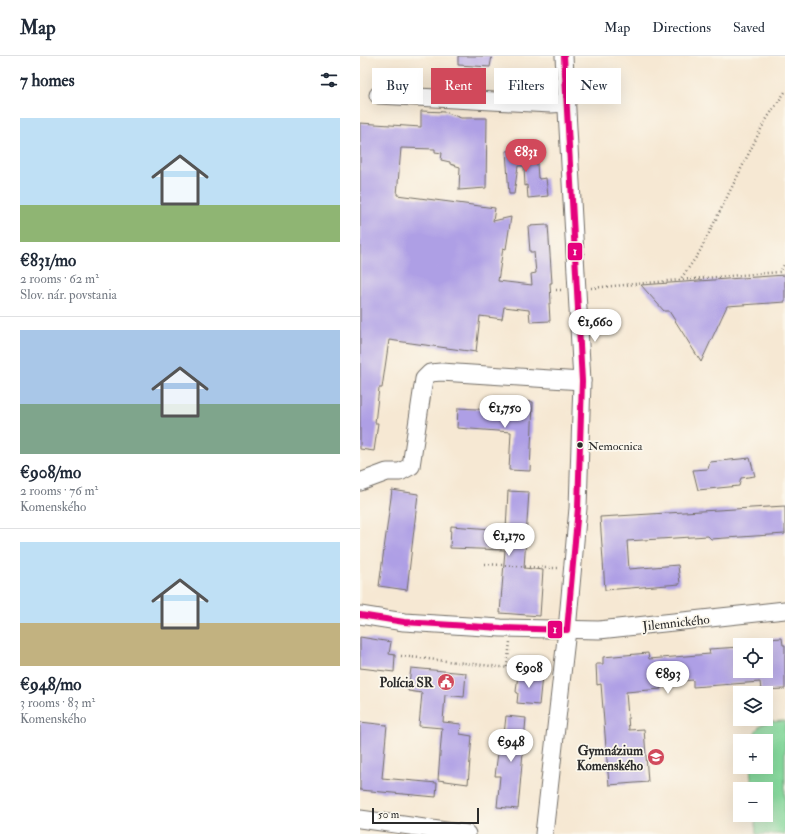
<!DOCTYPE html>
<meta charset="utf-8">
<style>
body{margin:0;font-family:"IM FELL Double Pica",serif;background:#f6f6f7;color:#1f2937;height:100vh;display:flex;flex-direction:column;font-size:15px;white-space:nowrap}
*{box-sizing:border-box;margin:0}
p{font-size:13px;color:#747a83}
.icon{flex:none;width:22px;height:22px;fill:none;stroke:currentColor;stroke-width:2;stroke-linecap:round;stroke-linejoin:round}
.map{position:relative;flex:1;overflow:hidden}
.side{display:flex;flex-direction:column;background:#fff;width:360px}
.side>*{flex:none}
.hud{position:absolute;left:12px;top:12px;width:353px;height:36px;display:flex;gap:8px}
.tools{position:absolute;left:373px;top:582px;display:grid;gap:8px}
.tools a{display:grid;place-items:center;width:40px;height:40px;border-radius:0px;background:#fff;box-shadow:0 4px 16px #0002;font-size:20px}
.scale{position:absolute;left:12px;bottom:10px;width:107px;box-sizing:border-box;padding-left:4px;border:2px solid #2b2b2b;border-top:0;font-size:11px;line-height:14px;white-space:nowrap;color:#2b2b2b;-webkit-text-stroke:3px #fbf7ec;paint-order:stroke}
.price{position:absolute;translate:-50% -34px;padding:0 9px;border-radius:14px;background:#fff;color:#222;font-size:13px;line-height:26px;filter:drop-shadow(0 1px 2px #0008)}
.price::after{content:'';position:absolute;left:50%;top:24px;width:12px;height:9px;margin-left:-6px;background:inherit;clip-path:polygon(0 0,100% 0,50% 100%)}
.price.current{background:#d1495b;color:#fff}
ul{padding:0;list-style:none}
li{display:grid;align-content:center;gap:8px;height:212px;padding:0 20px}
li+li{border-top:1px solid #e0e1e3}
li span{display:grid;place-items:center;height:124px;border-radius:0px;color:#555}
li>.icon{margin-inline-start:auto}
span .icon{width:72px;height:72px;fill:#fffc;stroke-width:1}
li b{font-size:17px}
h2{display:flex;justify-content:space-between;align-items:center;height:48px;padding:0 20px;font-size:17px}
.tag{padding:0 14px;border-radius:0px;background:#fff;box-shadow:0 4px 16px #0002;font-size:14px;line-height:36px}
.tag.current{background:#d1495b;color:#fff}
header{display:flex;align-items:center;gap:24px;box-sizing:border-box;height:56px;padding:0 20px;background:#fff;border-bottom:1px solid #e0e1e3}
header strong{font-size:19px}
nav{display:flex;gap:22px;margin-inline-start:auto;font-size:14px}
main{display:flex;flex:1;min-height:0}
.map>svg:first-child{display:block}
</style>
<header>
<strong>Map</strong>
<nav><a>Map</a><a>Directions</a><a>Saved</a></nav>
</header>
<main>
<section class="side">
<h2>7 homes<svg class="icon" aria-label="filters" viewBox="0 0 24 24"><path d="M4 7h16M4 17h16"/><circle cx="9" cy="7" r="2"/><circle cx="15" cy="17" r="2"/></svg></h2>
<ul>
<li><span style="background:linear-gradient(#bfe0f5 70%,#8fb573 0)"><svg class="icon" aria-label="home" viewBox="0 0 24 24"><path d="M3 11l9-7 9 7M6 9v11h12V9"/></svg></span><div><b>€831/mo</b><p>2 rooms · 62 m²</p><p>Slov. nár. povstania</p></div></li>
<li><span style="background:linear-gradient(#a9c7e8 60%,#7fa58c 0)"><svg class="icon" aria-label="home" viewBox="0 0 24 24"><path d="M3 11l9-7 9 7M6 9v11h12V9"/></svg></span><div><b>€908/mo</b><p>2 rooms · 76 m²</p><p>Komenského</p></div></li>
<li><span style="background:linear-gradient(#bfe0f5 65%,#c2b280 0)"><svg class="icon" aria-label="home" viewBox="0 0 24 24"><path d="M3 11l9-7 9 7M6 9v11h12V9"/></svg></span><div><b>€948/mo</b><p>3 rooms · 83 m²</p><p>Komenského</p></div></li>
</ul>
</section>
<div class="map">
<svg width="425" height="778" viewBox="0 0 425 778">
<rect width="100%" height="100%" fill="#fbf7ec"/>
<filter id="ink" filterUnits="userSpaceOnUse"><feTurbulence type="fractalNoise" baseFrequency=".025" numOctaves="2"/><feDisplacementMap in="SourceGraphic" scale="8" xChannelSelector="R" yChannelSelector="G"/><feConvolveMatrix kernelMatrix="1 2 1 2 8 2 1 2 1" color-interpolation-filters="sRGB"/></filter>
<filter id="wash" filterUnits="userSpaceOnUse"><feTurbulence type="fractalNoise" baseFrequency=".012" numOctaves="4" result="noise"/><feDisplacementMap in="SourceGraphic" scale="16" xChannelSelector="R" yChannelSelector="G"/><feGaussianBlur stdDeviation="0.9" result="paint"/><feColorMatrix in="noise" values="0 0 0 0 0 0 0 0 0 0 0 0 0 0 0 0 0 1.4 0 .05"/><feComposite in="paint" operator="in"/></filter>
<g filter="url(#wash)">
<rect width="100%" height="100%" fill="#f6e8d3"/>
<!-- green -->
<path fill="#85d99c" stroke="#588264" d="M 425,665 L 425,778 L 396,778 L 395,759 L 406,759 L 406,733 L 392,733 L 390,711 L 406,711 L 406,685 L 392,685 C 397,665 407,666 425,665 Z"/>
<g id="blocks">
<!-- building -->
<g fill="#ae9fe5">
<path d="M 98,0 L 132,0 L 130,11 L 98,9 Z"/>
<path d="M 61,55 L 85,56 L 101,62 L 127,62 L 126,132 L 99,134 L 100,111 L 90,108 L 90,106 L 81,104 L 82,97 L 75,96 L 75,93 L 41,92 L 37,139 L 135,152 L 133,165 L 151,161 L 146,193 L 143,192 L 138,225 L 172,229 L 171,218 L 176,217 L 174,196 L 170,196 L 168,170 L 188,169 L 192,227 L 190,227 L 191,247 L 189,247 L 190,265 L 170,266 L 169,254 L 144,251 L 142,263 L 120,260 L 116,296 L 29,284 L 22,332 L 19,332 L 15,367 L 18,367 L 14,395 L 0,393 L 0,67 L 61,71 Z"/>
<path d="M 176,93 L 178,122 L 179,122 L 179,123 L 186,122 L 188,140 L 168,142 L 167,129 L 165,130 L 164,110 L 158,110 L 154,138 L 149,138 L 146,95 Z"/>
<path d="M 425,219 L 425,246 L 367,250 L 341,306 L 309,255 L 304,255 L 281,229 Z"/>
<path d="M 153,344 L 173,346 L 170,415 L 149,414 L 151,376 L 97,372 L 98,352 L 152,355 Z"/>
<path d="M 390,402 L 395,420 L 381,422 L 379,430 L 338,434 L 333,414 L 348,413 L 350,406 Z"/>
<path d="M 32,434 L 58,438 L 47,534 L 19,530 Z"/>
<path d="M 148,435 L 169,436 L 164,512 L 183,514 L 180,560 L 140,557 L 145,494 L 90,492 L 91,470 L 146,474 Z"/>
<path d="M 425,450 L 425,478 L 351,483 L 348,480 L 267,485 L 269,513 L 318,509 L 320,528 L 245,534 L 240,461 Z"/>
<path d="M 0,581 L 31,586 L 29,598 L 35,599 L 34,616 L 0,612 Z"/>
<path d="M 422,582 L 423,589 L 425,589 L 425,633 L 401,634 L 400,626 L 333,631 L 333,624 L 300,627 L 301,633 L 266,636 L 269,674 L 284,673 L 288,726 L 249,729 L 241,628 L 237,629 L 236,608 L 243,608 L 243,601 L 288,597 L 289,603 L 350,598 L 349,593 L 380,591 L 380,615 L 406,615 L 406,583 Z"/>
<path d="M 51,612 L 106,617 L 104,641 L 85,639 L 83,666 L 101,668 L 100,678 L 112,680 L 108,728 L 78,724 L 82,672 L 59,670 L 62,637 L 48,635 Z"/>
<path d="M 158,618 L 182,620 L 179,649 L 157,647 L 158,637 L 156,636 Z"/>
<path d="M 146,660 L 166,662 L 158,753 L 137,751 L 140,720 L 135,720 L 138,697 L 142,697 Z"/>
<path d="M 0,666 L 27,669 L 22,722 L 77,727 L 76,741 L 0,734 Z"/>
</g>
</g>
</g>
<g filter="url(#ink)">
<use href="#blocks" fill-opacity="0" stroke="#726d66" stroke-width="1"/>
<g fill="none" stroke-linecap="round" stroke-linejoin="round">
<!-- minor casing -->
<g stroke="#726d66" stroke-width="19">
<g id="minor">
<path d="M 18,39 L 191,48 L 207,47"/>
<path d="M 0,426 L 27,416 L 40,416 L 51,410 L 64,323 L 70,317 L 81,316 L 222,325"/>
<path d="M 0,559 L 44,566 L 141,572 L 239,574 L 425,554"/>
<path d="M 0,763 L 107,778"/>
<path d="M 184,778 L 207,574 L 218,452 L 222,325 L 204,0"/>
</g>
</g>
<!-- path -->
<g stroke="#726d66" stroke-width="2.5" stroke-dasharray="1 3" stroke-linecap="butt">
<path d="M 319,224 L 420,216 L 425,207"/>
<path d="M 231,232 L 320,224 L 339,197 L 404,67 L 425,36"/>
<path d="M 196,234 L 203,234"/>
<path d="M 125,508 L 186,512 L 199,512"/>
<path d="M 41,600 L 186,616"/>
<path d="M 147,611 L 150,586"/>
</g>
<!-- minor -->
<use href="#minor" stroke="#fff" stroke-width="17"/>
<!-- bus-1 casing -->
<g stroke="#fbf7ec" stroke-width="9">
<path id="bus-1" d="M 0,559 L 44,566 L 141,572 L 207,574 L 218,452 L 222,325 L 204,0"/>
</g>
<!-- bus-1 -->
<use href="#bus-1" stroke="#e5007d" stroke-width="6"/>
</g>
</g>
<!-- icons -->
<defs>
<g id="civic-disc" transform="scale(0.9)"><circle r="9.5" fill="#d1495b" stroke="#fbf7ec"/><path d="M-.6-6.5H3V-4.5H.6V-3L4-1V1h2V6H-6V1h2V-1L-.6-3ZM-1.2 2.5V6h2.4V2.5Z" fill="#fff"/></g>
<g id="school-disc" transform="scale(0.9)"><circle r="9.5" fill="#d1495b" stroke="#fbf7ec"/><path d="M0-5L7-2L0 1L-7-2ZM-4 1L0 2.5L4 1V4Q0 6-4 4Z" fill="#fff"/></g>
</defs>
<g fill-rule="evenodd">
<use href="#civic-disc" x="86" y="626"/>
<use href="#school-disc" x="296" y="701"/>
</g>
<!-- markers -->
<circle fill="#2b2b2b" stroke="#fbf7ec" stroke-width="1.5" cx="220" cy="389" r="3.5"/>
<g text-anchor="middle" stroke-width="3.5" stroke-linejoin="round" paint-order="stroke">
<!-- bus labels -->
<g font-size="12" fill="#2b2b2b" stroke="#fbf7ec" text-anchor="start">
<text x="228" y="394">Nemocnica</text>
</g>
<!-- street labels -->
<g font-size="13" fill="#2b2b2b" stroke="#fbf7ec">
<text transform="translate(316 566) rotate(-6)" y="5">Jilemnického</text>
</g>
<!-- poi labels -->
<g font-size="13" font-weight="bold" fill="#2b2b2b" stroke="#fbf7ec" text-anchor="end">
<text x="73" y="631">Polícia SR</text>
<text x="283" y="699">Gymnázium<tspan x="283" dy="15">Komenského</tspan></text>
</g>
</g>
<g stroke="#fbf7ec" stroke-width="1.5">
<rect x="207" y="186" width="16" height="19" rx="4" fill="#e5007d"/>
<rect x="187" y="564" width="16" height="19" rx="4" fill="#e5007d"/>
</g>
<g font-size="11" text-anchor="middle" font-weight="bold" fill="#fff">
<text x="215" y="199">1</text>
<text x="195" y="577">1</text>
</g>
</svg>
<div class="tools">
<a><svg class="icon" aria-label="locate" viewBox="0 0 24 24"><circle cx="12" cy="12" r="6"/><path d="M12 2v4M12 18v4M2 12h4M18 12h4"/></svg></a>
<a><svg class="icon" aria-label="layers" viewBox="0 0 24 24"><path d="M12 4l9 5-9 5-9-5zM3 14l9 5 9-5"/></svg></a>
<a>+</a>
<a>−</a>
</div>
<div class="scale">50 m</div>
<b class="price current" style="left:166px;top:117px">€831</b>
<b class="price" style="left:235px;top:287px">€1,660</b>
<b class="price" style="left:145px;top:373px">€1,750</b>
<b class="price" style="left:149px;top:501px">€1,170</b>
<b class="price" style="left:169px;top:633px">€908</b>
<b class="price" style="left:308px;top:639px">€893</b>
<b class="price" style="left:151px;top:707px">€948</b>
<div class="hud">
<a class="tag">Buy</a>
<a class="tag current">Rent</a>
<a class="tag">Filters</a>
<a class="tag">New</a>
</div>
</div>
</main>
